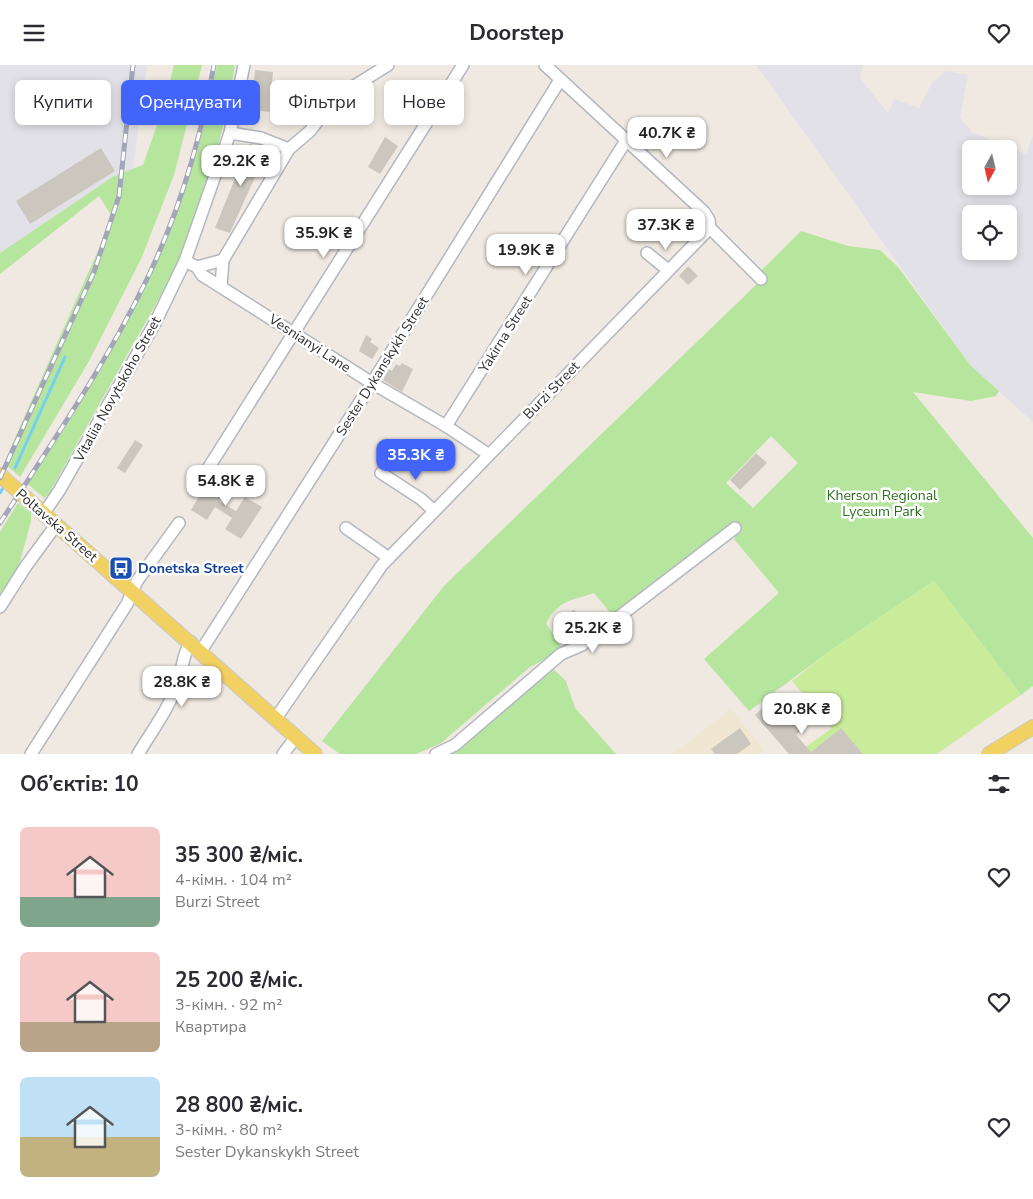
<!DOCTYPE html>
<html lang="uk">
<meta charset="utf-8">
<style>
body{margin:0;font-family:"Nunito Sans",sans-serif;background:#f2f2f3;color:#2b2b33;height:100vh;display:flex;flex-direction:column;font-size:19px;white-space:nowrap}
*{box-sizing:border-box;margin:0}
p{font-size:16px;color:#7c7c81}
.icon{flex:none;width:28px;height:28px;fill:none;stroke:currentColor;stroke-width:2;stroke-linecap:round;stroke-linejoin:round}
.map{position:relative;height:689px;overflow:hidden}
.drawer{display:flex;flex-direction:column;background:#fff;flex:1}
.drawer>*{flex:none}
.top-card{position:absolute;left:15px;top:15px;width:500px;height:45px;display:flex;gap:10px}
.needle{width:32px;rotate:188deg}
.fabs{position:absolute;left:962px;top:75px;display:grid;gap:10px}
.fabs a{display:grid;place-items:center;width:55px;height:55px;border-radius:8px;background:#fff;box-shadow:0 2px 8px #0003;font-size:25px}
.price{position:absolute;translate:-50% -42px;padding:0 11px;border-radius:10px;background:#fff;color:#222;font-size:16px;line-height:32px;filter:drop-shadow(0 1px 2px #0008)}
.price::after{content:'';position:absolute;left:50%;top:30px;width:15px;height:11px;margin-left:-8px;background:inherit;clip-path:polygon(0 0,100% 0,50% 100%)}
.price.active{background:#4264fb;color:#fff}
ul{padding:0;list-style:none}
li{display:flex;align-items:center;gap:15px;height:125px;padding:0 20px}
li span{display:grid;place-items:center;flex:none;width:140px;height:100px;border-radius:8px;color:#555}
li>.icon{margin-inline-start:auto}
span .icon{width:60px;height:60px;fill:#fffc;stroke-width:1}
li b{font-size:21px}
h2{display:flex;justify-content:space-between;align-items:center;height:60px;padding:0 20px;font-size:21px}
.pill{padding:0 18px;border-radius:8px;background:#fff;box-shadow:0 2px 8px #0003;font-size:18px;line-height:45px}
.pill.active{background:#4264fb;color:#fff}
header{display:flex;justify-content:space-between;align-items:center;height:65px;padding:0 20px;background:#fff;font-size:22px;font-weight:700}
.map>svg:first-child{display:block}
</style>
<header><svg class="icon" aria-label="menu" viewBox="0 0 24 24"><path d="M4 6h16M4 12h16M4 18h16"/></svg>Doorstep<svg class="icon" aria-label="heart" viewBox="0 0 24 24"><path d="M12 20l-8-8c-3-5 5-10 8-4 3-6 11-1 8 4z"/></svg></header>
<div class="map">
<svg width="1033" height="689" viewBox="0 0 1033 689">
<rect width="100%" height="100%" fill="#efe9e1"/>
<!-- industrial -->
<g fill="#e3e1e8" fill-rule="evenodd">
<path d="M 0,0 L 147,0 L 133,104 L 114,111 L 0,188 Z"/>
<path d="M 756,0 L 863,0 L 860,13 L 888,48 L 894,34 L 919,43 L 932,18 L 945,6 L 968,10 L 960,53 L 972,67 L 1026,89 L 1033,71 L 1033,357 L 971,301 ZM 971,84 L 1009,84 L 1009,121 L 971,121 ZM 971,149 L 1009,149 L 1009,186 L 971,186 Z"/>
</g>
<!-- education -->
<path fill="#f0e6d1" d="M 731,644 L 764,685 L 759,689 L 673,689 Z"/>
<!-- green -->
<g fill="#b6e59e" fill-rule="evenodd">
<path d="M 174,0 L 202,0 L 174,110 L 141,194 L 89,296 L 20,412 L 4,398 L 100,181 L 111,150 L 99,131 L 0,209 L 0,188 L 114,111 L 143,100 L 165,37 Z"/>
<path d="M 217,0 L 235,0 L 227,45 L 214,97 L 187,174 L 170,214 L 48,430 L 44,433 L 28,419 C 91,324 153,226 187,118 C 200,79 209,40 217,0 Z"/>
<path d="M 801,166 L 848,181 L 880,185 L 898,202 L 971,301 L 999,326 L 996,331 L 971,336 L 913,327 L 1033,473 L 1033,621 L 1021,630 L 934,516 L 830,586 L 749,646 L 704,594 L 779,528 L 734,474 L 741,462 L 733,460 L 612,550 L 594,528 C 568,537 561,534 546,558 L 563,585 L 530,602 L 441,678 L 416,689 L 340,689 L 322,676 L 444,521 L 759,217 L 762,220 L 767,216 L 760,207 ZM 771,371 L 798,398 L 753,443 L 726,418 Z"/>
<path d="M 18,438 L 31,448 L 31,456 L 19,500 L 0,531 L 0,467 Z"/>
<path d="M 551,602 L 566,616 L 575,643 L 616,689 L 443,689 Z"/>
</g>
<!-- pitch -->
<path fill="#c9ec9a" d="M 934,516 L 1021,630 L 937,689 L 796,689 L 832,663 L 792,616 L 830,586 Z"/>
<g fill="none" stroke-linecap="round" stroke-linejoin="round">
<!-- stream -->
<g stroke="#75cff0" stroke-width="3">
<path d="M 15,403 L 65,292"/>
<path d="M 0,428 L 3,423"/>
</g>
</g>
<!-- building -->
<g fill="#cbc7bf">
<path d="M 255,5 L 273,7 L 270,47 L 252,45 Z"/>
<path d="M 385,72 L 398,81 L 380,109 L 368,102 Z"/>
<path d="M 249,79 L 267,85 L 230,168 L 215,163 Z"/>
<path d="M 101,83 L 115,106 L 30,159 L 16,136 Z"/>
<path d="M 688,201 L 698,211 L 688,220 L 679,211 Z"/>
<path d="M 366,270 L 372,274 L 370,277 L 379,283 L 372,294 L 359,286 Z"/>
<path d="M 402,298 L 413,304 L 402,327 L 383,315 L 389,304 L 392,306 L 396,299 L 400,301 Z"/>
<path d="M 135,375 L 143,380 L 125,408 L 117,403 Z"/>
<path d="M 756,388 L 767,398 L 740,425 L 730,415 Z"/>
<path d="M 212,410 L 229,421 L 219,436 L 236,446 L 245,432 L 262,442 L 241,474 L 225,464 L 232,453 L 215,442 L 207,455 L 191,445 Z"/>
<path d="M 574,545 L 584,558 L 572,566 L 562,553 Z"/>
<path d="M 769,637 L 782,652 L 788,647 L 802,664 L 796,670 L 811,687 L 841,663 L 863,689 L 789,689 L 755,650 Z"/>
<path d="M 740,663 L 751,679 L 737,689 L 715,689 L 711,684 Z"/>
</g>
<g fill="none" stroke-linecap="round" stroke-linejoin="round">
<!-- minor casing -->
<g stroke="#b4b7c1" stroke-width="14">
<g id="minor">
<path d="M 545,0 L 704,147 L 709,155 L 710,163 L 761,214"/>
<path d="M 230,68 L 261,73 L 289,84"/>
<path d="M 647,188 L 668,205"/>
<path d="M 185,196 L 197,202 L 202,210 L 372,318 L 446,361 L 488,389"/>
<path d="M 197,202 L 223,195 L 289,84 L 310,66 L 335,33 L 388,0"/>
<path d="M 221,221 L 223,195"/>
<path d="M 446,361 L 627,74"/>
<path d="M 209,402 L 463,0"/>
<path d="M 381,408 L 421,434 L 434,446"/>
<path d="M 44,448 L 59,426 L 155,258 L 185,196 L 230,68 L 244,0"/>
<path d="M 346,463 L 389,493"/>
<path d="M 0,542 L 26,501 L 56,460"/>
<path d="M 201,586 L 372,318 L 560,15"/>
<path d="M 276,653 L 382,500 L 710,163"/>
<path d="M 31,689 L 127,539 L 137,516 L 179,458"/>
<path d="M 138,689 C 152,666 169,643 178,618 C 183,603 182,590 191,577"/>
<path d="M 283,689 L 296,672"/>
<path d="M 436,689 L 455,680 L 561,589 L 582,580 L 735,463"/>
</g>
</g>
<!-- major casing -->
<g stroke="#c9c9c9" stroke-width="16">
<g id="major">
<path d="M 0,410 L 315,689"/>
<path d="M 989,689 L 1033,662"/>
</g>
</g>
<!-- minor -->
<use href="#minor" stroke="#fff" stroke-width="11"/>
<!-- major -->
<use href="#major" stroke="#f2d163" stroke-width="14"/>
<!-- rail casing -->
<g stroke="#a3a6b8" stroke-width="5">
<g id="rail">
<path d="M 0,413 L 94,207 L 119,131 L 133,0"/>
<path d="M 0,458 C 51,379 105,301 146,216 C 179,148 201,73 214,0"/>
</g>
</g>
<!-- rail -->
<use href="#rail" stroke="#fff" stroke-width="3" stroke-dasharray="9" stroke-linecap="butt"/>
</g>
<!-- icons -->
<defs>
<g id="bus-square" transform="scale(1.25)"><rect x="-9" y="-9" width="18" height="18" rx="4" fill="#1a4fb4" stroke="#fff"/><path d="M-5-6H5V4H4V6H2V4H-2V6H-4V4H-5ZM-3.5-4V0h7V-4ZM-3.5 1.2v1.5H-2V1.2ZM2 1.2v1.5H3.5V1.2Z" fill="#fff"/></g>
</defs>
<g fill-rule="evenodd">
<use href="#bus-square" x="121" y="503"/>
</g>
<g text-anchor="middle" stroke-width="5" stroke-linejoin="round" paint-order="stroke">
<!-- street labels -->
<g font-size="14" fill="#2e2e2e" stroke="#fff">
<text transform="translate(505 269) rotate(-58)" y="5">Yakirna Street</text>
<text transform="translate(310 278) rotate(33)" y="5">Vesnianyi Lane</text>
<text transform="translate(382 301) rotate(-58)" y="5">Sester Dykanskykh Street</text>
<text transform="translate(117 324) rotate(-61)" y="5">Vitaliia Novytskoho Street</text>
<text transform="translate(551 325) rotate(-46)" y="5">Burzi Street</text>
<text transform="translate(57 460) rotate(41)" y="5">Poltavska Street</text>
</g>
<!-- park labels -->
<g font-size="14" fill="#2c6e1b" stroke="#fff">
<text x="882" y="435">Kherson Regional<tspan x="882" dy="16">Lyceum Park</tspan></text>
</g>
<!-- transit labels -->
<g font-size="14" font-weight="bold" fill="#164399" stroke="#fff" text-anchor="start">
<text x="138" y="508">Donetska Street</text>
</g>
</g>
</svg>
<div class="fabs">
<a><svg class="needle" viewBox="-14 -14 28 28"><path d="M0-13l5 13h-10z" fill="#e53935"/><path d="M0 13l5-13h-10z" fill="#7c7c81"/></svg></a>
<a><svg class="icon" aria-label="locate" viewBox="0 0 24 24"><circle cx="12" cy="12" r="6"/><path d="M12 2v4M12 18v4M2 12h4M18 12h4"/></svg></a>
</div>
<b class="price" style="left:667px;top:94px">40.7K ₴</b>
<b class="price" style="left:241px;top:122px">29.2K ₴</b>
<b class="price" style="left:666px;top:186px">37.3K ₴</b>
<b class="price" style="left:324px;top:194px">35.9K ₴</b>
<b class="price" style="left:526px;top:211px">19.9K ₴</b>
<b class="price active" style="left:416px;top:416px">35.3K ₴</b>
<b class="price" style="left:226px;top:442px">54.8K ₴</b>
<b class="price" style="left:593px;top:589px">25.2K ₴</b>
<b class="price" style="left:182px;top:643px">28.8K ₴</b>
<b class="price" style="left:802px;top:670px">20.8K ₴</b>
<div class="top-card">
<a class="pill">Купити</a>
<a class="pill active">Орендувати</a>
<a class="pill">Фільтри</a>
<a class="pill">Нове</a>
</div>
</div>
<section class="drawer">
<h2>Об’єктів: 10<svg class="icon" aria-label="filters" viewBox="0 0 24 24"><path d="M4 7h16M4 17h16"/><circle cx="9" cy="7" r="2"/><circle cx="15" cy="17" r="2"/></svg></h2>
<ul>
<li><span style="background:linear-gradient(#f6c9c9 70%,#7fa58c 0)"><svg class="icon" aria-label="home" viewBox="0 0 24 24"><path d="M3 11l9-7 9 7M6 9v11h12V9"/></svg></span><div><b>35 300 ₴/міс.</b><p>4-кімн. · 104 m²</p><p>Burzi Street</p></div><svg class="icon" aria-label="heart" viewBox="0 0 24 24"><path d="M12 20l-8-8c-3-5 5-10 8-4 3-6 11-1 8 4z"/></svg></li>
<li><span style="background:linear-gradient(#f6c9c9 70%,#b9a48a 0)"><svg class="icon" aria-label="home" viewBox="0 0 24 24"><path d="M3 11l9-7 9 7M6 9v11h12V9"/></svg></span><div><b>25 200 ₴/міс.</b><p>3-кімн. · 92 m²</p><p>Квартира</p></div><svg class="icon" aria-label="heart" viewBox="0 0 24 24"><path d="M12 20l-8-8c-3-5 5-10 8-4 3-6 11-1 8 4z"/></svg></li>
<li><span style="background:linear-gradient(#bfe0f5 60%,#c2b280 0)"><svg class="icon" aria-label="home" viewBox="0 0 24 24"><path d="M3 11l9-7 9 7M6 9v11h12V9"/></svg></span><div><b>28 800 ₴/міс.</b><p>3-кімн. · 80 m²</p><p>Sester Dykanskykh Street</p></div><svg class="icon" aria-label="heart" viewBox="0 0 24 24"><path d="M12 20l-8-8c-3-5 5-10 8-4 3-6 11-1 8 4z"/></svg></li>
</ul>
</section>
